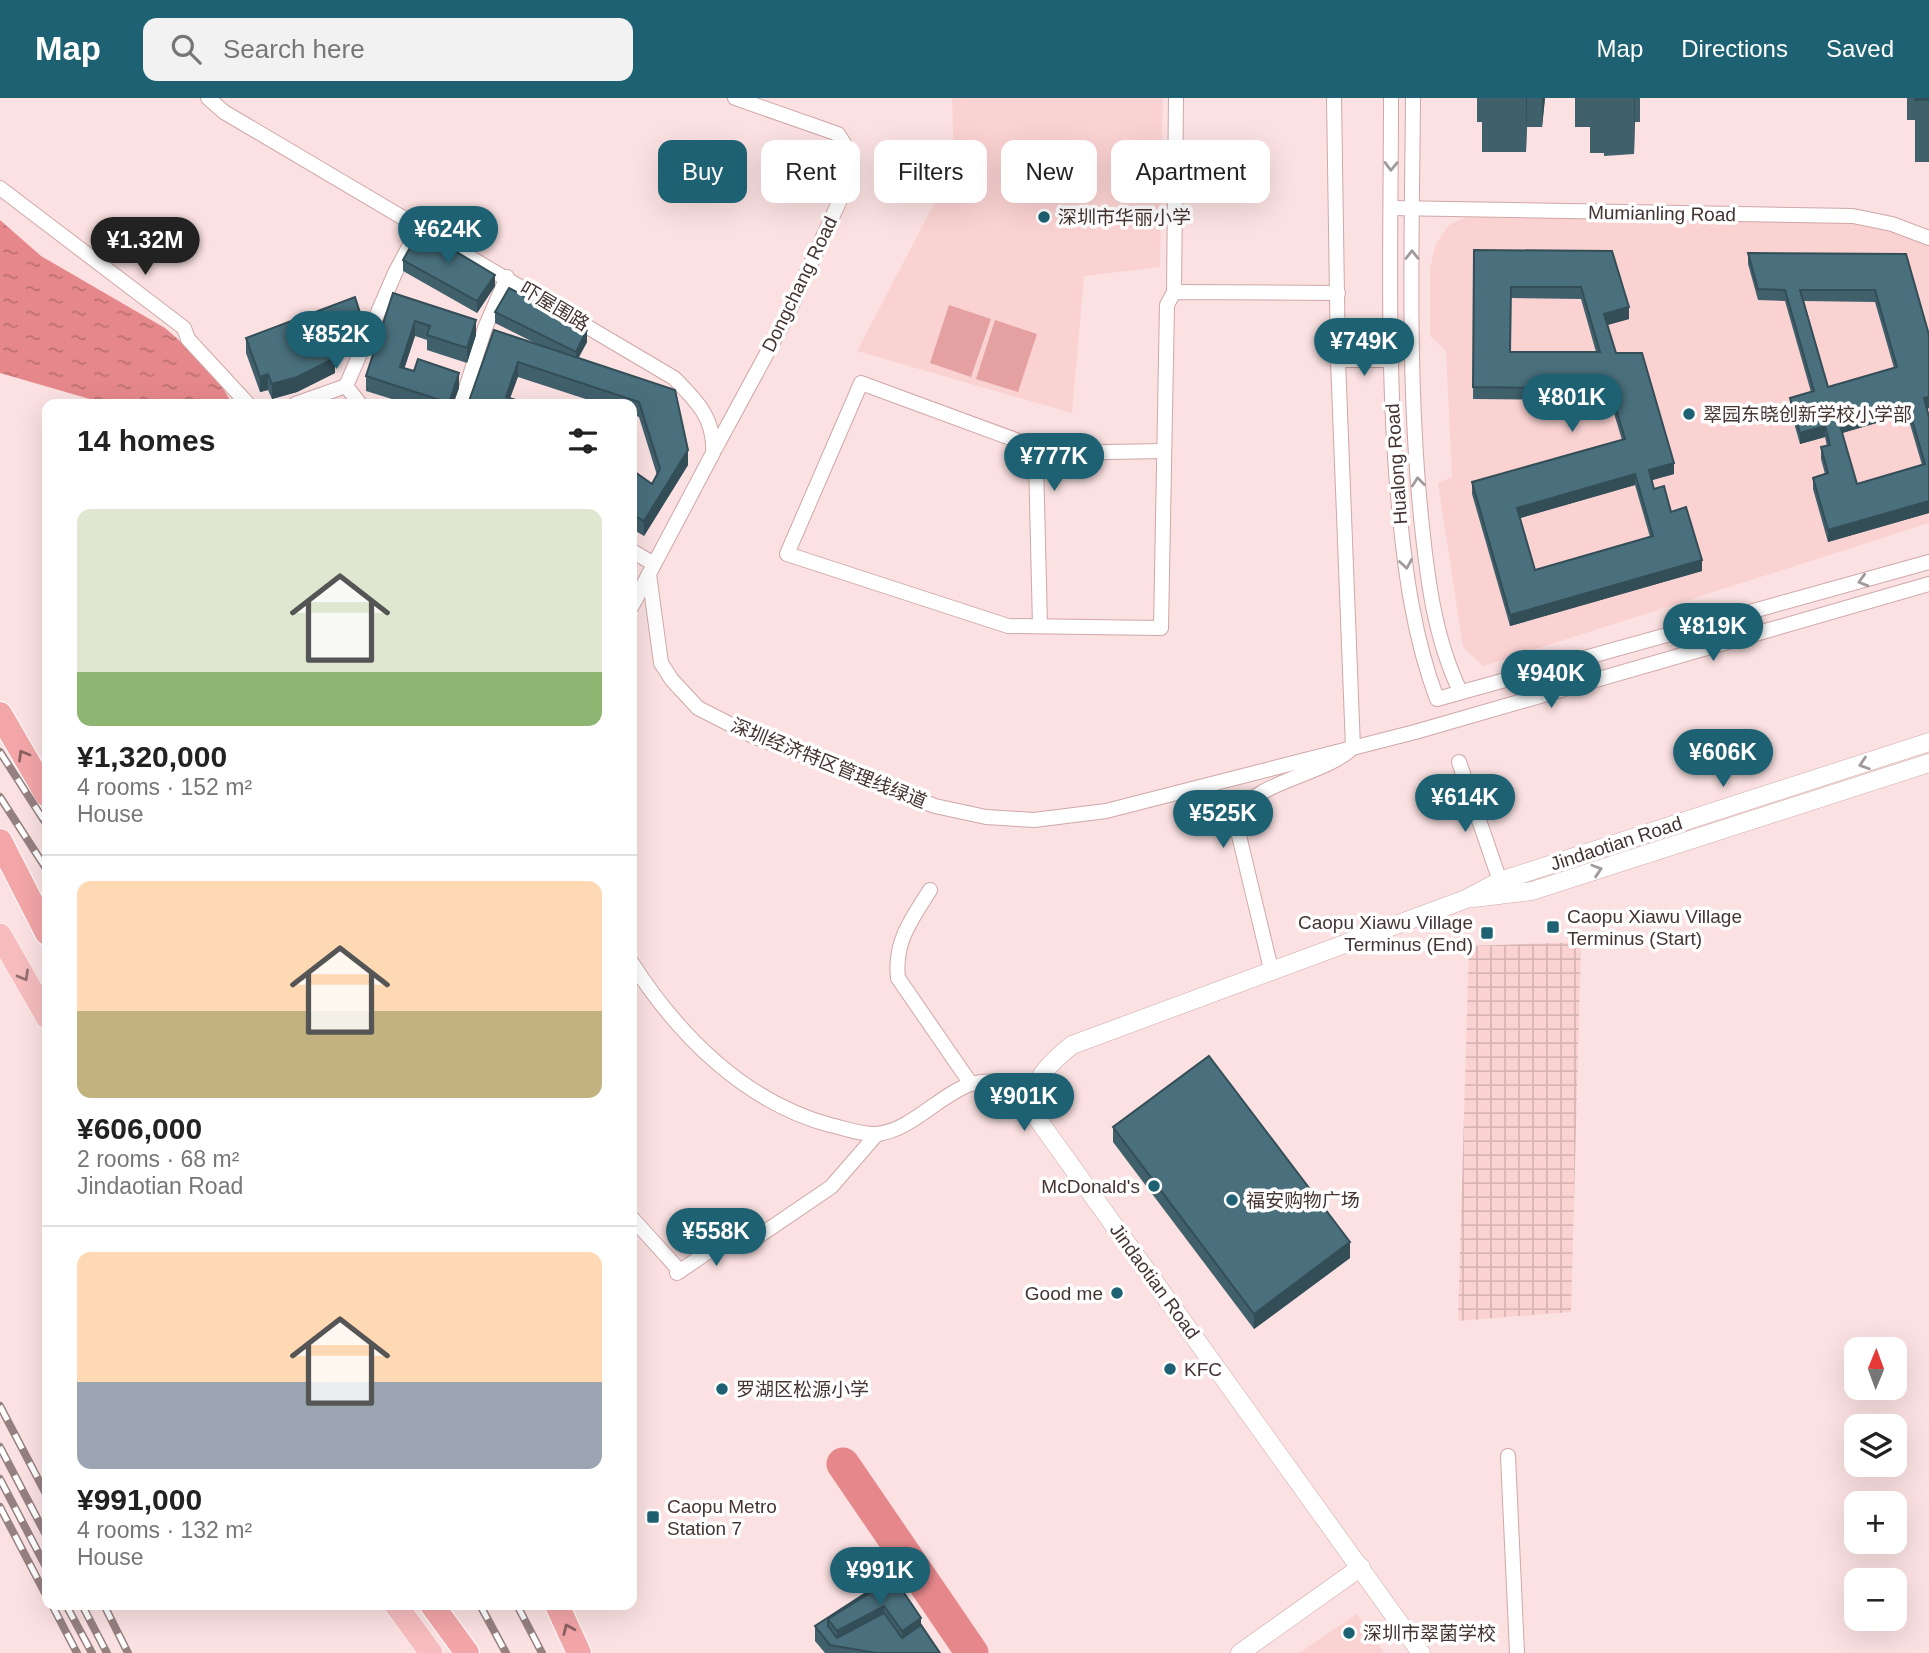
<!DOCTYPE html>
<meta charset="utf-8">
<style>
body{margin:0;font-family:Helvetica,"Noto Sans SC",sans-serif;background:#f2f2f2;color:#222;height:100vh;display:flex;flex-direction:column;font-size:26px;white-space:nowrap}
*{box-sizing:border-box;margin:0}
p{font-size:23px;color:#767676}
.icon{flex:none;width:38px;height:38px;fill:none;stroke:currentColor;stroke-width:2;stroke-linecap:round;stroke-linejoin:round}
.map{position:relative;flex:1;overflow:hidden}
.details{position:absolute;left:42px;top:301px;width:595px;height:1211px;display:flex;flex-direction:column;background:#fff;border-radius:14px;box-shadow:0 7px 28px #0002}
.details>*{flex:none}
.hud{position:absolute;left:658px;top:42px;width:665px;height:63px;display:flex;gap:14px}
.needle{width:46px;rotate:1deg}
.controls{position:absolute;left:1844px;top:1239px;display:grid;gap:14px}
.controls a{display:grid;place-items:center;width:63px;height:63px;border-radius:14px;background:#fff;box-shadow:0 7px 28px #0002;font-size:35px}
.price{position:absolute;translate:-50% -60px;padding:0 16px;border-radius:24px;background:#1d6173;color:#fff;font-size:23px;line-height:46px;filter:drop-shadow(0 2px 4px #0008)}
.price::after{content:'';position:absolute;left:50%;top:42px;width:21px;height:16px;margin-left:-10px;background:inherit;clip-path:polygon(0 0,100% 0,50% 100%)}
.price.selected{background:#222;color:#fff}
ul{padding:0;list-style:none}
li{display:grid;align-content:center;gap:14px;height:371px;padding:0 35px}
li+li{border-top:2px solid #e0e0e0}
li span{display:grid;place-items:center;height:217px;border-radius:14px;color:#555}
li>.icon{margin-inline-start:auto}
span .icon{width:126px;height:126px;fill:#fffc;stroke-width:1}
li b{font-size:30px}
h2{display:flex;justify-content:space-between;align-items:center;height:84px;padding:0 35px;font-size:30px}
.chip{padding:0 24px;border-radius:14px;background:#fff;box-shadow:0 7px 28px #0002;font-size:24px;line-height:63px}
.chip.selected{background:#1d6173;color:#fff}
header{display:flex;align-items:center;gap:42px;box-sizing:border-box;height:98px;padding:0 35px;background:#1d6173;color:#fff}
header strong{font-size:33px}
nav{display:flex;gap:38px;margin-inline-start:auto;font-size:24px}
.search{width:490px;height:63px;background:#f2f2f2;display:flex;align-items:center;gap:18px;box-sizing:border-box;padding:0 24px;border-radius:14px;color:#767676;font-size:26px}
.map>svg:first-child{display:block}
</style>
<header>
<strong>Map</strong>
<div class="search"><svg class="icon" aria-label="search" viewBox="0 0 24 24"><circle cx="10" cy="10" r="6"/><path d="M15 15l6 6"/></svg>Search here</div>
<nav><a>Map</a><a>Directions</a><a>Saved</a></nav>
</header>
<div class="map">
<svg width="1929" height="1555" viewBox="0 0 1929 1555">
<defs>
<pattern id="industrial-grid" width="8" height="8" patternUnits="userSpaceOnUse" patternTransform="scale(1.75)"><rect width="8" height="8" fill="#fbd2d2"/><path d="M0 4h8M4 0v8" fill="none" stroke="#d8b5b5"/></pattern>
<pattern id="water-ripples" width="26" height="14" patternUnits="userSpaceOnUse" patternTransform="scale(1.75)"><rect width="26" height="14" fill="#e6888b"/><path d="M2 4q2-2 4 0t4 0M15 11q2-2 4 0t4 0" fill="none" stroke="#bc7072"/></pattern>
</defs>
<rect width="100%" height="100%" fill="#fbe1e1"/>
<!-- built -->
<g fill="#fbd2d2">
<path d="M 952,0 L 1163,0 L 1160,169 L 1084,178 L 1072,315 L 857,253 L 954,68 Z"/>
<path d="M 1466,119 L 1891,125 L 1929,145 L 1929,425 L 1483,568 L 1463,549 L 1438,385 L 1452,379 L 1446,253 L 1430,238 L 1430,170 L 1436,146 L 1449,127 Z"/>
<path d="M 1357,1516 L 1384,1555 L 1299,1555 Z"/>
</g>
<!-- industrial -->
<path fill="url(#industrial-grid)" d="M 1581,844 L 1571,1214 L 1458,1223 L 1469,848 Z"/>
<!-- park -->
<g fill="#e5a1a2">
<path d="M 949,207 L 991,221 L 971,279 L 930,265 Z"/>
<path d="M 995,222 L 1037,236 L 1018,294 L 976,281 Z"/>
</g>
<!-- water -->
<path fill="url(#water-ripples)" d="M 0,122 L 41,158 L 165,230 L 210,269 L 230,302 L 215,306 L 107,306 L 0,275 Z"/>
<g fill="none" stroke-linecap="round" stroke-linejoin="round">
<!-- river -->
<path stroke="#e6888b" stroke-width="33" d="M 843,1366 L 972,1555"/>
<!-- minor casing -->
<g stroke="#d0a7a7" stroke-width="16">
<g id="minor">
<path d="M 208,0 L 224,14 L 674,280 C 697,303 715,321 713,355 L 632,508"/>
<path d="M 1334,0 L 1338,262 L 1353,650"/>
<path d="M 1391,0 C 1391,136 1386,273 1399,409 C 1405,474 1414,540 1437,601 L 1929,464"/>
<path d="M 1413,0 C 1412,140 1407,279 1421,419 C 1427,478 1434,539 1460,593"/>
<path d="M 0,90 L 184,230 L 188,241 L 248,306"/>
<path d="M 1391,110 L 1853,118 L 1892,126 L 1929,140"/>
<path d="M 1174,194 L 1176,0"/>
<path d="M 1338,262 L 1390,262"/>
<path d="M 346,288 L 395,175 L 419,130"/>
<path d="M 295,306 L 346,288 L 360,306"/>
<path d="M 461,306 L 485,230 L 507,179"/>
<path d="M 715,351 L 786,220 L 850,80 L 850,55 L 838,36 L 735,0"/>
<path d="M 1051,355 L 861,285 L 787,456 L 1008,528 L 1161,530 L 1167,207 L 1174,194 L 1338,195"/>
<path d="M 632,453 L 654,466"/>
<path d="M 649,476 L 661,565 L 672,582 L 698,610 L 755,639 L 935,708 L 986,719 L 1034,722 L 1106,713 L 1415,634 L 1929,486"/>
<path d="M 1040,528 L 1036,362 L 1051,355 L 1164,353"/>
<path d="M 1459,664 L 1503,792"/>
<path d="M 930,792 C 911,822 894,844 898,880 L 971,986"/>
<path d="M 632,865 C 679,938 745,1004 830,1027 C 844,1030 861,1037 877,1036 C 912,1032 939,997 971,986 C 991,980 1015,986 1035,988"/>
<path d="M 1271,871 L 1235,721 C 1252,684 1317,679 1349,653"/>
<path d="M 632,1120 L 680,1173"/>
<path d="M 677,1175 L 736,1135 L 750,1144 L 831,1089 L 877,1036"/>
<path d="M 1508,1358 L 1517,1555"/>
</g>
</g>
<!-- tertiary casing -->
<g stroke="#d0a7a7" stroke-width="19">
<g id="tertiary">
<path d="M 1474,800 L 1532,793 L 1929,665"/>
<path d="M 1240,1555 L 1361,1469"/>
<path d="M 1421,1555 L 1039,1023 C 1024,988 1047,967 1072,947 L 1466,801 L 1500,783 L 1929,644"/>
</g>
</g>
<!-- primary casing -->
<g stroke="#fff" stroke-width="24">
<g id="primary">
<path d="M 0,837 L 47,919"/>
<path d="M 396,1507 L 431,1555"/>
</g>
</g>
<!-- trunk casing -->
<g stroke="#fff" stroke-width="26">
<g id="trunk">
<path d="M 0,616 L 47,697"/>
<path d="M 0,743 L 47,835"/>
<path d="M 432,1507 L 467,1555"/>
<path d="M 557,1507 L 579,1555"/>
</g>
</g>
<!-- minor -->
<use href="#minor" stroke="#fff" stroke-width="14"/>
<!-- tertiary -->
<use href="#tertiary" stroke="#fff" stroke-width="18"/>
<!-- primary -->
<use href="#primary" stroke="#f6bcbe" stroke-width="23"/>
<!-- trunk -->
<use href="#trunk" stroke="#f3a6a8" stroke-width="24"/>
<!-- rail casing -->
<g stroke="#968181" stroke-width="8">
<g id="rail">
<path d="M 0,654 L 47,727"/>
<path d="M 0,699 L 47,772"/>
<path d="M 0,1308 L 47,1398"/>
<path d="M 0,1349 L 47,1439"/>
<path d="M 0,1381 L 47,1471"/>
<path d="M 0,1409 L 47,1499"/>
<path d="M 52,1507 L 77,1555"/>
<path d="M 66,1507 L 92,1555"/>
<path d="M 82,1507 L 107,1555"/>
<path d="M 104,1507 L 128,1555"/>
<path d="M 480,1507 L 506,1555"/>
<path d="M 517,1507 L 542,1555"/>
</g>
</g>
<!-- rail -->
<use href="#rail" stroke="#fff" stroke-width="5" stroke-dasharray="16" stroke-linecap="butt"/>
</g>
<!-- wall -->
<g fill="#40606c" fill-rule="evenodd">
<path d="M 1477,0 L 1545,0 L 1542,29 L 1527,29 L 1526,54 L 1482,54 L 1482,24 L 1477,24 Z"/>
<path d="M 1575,0 L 1640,0 L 1640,24 L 1635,24 L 1634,56 L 1604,58 L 1604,55 L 1590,55 L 1590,29 L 1575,29 Z"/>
<path d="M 1907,0 L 1929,0 L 1929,64 L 1915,64 L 1915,22 L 1907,22 Z"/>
<path d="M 1474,152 L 1612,153 L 1629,221 L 1607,227 L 1616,255 L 1674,376 L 1652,382 L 1654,391 L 1671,414 L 1702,473 L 1510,528 L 1472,396 L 1472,384 L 1622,342 L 1610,302 L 1473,301 ZM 1511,200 L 1581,201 L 1596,254 L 1510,254 ZM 1635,387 L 1650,439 L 1535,472 L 1520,420 Z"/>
<path d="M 1748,155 L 1906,156 L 1929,237 L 1929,310 L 1927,311 L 1929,319 L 1929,415 L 1828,444 L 1813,391 L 1813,380 L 1825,376 L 1821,361 L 1821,349 L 1827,348 L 1825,339 L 1800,346 L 1790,311 L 1790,300 L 1811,294 L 1785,203 L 1758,202 L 1748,166 ZM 1804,203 L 1875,204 L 1894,270 L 1828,289 ZM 1907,316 L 1922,367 L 1857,386 L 1842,335 Z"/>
<path d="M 403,162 L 495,188 L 477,215 L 403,173 Z"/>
<path d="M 393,195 L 476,237 L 467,265 L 427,252 L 427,242 L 415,238 L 404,270 L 459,290 L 453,306 L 408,306 L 366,293 L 366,278 Z"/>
<path d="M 495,214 L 587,244 L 578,260 L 675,292 L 688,367 L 644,438 L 632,431 L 632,372 L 652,386 L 657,377 L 639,319 L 632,316 L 632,306 L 601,306 L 518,279 L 468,306 L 494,232 L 539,247 L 495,225 Z"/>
<path d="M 361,233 L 359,237 L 350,240 L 350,248 L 333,254 L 335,275 L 297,294 L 272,301 L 268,292 L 260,294 L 246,255 L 246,240 Z"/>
<path d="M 1113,1029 L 1350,1160 L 1254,1231 L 1113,1044 Z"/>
<path d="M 891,1482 L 940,1555 L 825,1555 L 815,1543 L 815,1528 Z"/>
</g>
<!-- shaded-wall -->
<g fill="#344e58">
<path d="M 1526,0 L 1527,0 L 1526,54 Z"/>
<path d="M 1542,0 L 1545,0 L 1542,29 Z"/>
<path d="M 1634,0 L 1635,0 L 1634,56 Z"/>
<path d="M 495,177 L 495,188 L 477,215 L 477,203 Z"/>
<path d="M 1629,209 L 1629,221 L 1604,228 L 1604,216 Z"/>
<path d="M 361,218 L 361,233 L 359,237 L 350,240 L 350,248 L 329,256 L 329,241 L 347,226 Z"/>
<path d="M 476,222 L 476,237 L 467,265 L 467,250 Z"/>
<path d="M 415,223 L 415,238 L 400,284 L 400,269 Z"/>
<path d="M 587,232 L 587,244 L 576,265 L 576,254 Z"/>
<path d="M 335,260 L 335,275 L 297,294 L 272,301 L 272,286 Z"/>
<path d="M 518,264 L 518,279 L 508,306 L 506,299 Z"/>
<path d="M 459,275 L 459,290 L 453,306 L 449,306 Z"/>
<path d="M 268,276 L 268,292 L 260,294 L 260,279 Z"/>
<path d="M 1929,299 L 1929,310 L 1924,312 L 1924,300 Z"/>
<path d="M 1907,305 L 1907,316 L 1839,336 L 1839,324 Z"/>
<path d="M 1825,328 L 1825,339 L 1800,346 L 1800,335 Z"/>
<path d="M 688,352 L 688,367 L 644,438 L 644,423 Z"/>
<path d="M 1674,365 L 1674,376 L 1649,383 L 1649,372 Z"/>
<path d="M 1635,376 L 1635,387 L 1517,421 L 1517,410 Z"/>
<path d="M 1929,403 L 1929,415 L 1828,444 L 1828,432 Z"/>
<path d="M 1702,462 L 1702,473 L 1510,528 L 1510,517 Z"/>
<path d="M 1350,1144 L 1350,1160 L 1254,1231 L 1254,1216 Z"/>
<path d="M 894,1487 L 884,1509 L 884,1530 L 837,1548 L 837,1533 Z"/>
<path d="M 921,1520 L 921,1542 L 902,1555 L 902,1533 Z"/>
</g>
<!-- building -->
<g fill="#4a707d" stroke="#344e58" stroke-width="2" fill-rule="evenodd">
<rect x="1915" y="0" width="14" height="2"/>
<path d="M 420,132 L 495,177 L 477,203 L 403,162 Z"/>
<path d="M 1474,152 L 1612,153 L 1629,209 L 1604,216 L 1616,255 L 1642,255 L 1674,365 L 1649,372 L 1654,391 L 1664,388 L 1671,414 L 1686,409 L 1702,462 L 1510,517 L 1472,384 L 1625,341 L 1610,291 L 1473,289 ZM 1511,189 L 1581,189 L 1600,254 L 1510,254 ZM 1635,376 L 1653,438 L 1535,472 L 1517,410 Z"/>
<path d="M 1748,155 L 1906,156 L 1929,237 L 1929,299 L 1924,300 L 1929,319 L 1929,403 L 1828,432 L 1813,380 L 1828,375 L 1821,349 L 1830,347 L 1825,328 L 1800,335 L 1790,300 L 1814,293 L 1785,192 L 1758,191 ZM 1800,192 L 1875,192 L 1897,269 L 1828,289 ZM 1907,305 L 1925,366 L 1857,386 L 1839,324 Z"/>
<path d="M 509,190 L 587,232 L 576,254 L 495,214 Z"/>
<path d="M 393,195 L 476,222 L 467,250 L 427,237 L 430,228 L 415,223 L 400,269 L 414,273 L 418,261 L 459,275 L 449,305 L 366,278 Z"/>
<path d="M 355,199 L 361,218 L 359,222 L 347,226 L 350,233 L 329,241 L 335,260 L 297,279 L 272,286 L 268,276 L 260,279 L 246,240 Z"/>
<path d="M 494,232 L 675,292 L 688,352 L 644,423 L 632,416 L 632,372 L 652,386 L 660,371 L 639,304 L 518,264 L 506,299 L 528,306 L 468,306 Z"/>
<path d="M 1209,958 L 1350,1144 L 1254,1216 L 1113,1029 Z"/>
<path d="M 889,1480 L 891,1482 L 828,1521 L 828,1528 L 837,1540 L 884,1515 L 902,1540 L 921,1527 L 940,1555 L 876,1555 L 830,1547 L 815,1528 Z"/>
<path d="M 894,1480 L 921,1520 L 902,1533 L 884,1508 L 837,1533 L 828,1521 Z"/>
</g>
<!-- one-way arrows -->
<defs><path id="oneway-chevron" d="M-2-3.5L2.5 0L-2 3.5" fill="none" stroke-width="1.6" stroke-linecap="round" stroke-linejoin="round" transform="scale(1.75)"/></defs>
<g stroke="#a29a9a">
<use href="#oneway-chevron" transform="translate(1391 68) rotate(91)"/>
<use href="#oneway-chevron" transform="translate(1412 157) rotate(-90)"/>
<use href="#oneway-chevron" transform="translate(1418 384) rotate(-96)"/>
<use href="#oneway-chevron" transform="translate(1406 466) rotate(81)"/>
<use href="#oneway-chevron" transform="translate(1863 483) rotate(164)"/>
<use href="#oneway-chevron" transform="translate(1864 666) rotate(162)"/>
<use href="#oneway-chevron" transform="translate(1597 772) rotate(-18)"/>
</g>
<g stroke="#8b6262">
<use href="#oneway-chevron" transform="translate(23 657) rotate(-120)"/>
<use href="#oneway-chevron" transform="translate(568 1531) rotate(-114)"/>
</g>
<use stroke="#957172" href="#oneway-chevron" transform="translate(24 878) rotate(60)"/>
<!-- markers -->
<g fill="#1d6173" stroke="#fff" stroke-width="2.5">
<circle cx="1044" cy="119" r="7"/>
<circle cx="1689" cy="316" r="7"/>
<rect x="1546" y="822" width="14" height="14" rx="3.5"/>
<rect x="1480" y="828" width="14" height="14" rx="3.5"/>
<circle cx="1154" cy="1088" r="7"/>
<circle cx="1232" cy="1102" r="7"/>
<circle cx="1117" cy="1195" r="7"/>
<circle cx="1170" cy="1271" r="7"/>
<circle cx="722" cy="1291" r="7"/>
<rect x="646" y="1412" width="14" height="14" rx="3.5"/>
<circle cx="1349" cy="1535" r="7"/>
</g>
<g text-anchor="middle" stroke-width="7" stroke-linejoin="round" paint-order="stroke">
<!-- street labels -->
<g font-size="19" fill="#453434" stroke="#fff">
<text transform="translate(1662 115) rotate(1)" y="7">Mumianling Road</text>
<text transform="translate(799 186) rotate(-64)" y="7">Dongchang Road</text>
<text transform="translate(555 208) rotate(31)" y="7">吓屋围路</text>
<text transform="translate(1396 366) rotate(-94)" y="7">Hualong Road</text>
<text transform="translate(829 665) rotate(22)" y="7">深圳经济特区管理线绿道</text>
<text transform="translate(1616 745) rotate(-18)" y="7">Jindaotian Road</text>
<text transform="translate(1155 1183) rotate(54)" y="7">Jindaotian Road</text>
</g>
<!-- poi labels -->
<g font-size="19" fill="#453434" stroke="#fff" text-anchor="start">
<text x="1058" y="126">深圳市华丽小学</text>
<text x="1703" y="323">翠园东晓创新学校小学部</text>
<text x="1567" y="825">Caopu Xiawu Village<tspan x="1567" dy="22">Terminus (Start)</tspan></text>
<text x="1473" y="831" text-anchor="end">Caopu Xiawu Village<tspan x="1473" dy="22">Terminus (End)</tspan></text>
<text x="1140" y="1095" text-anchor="end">McDonald's</text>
<text x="1246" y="1109">福安购物广场</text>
<text x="1103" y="1202" text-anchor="end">Good me</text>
<text x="1184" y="1278">KFC</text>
<text x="736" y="1298">罗湖区松源小学</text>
<text x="667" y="1415">Caopu Metro<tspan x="667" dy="22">Station 7</tspan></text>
<text x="1363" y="1542">深圳市翠菌学校</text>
</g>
</g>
</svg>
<div class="controls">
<a><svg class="needle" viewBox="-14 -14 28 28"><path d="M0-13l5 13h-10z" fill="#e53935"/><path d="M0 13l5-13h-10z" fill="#767676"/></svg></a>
<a><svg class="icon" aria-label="layers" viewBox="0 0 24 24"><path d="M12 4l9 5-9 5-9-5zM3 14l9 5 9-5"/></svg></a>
<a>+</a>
<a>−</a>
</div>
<b class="price" style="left:448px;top:168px">¥624K</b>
<b class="price selected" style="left:145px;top:179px">¥1.32M</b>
<b class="price" style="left:336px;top:273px">¥852K</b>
<b class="price" style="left:1364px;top:280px">¥749K</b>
<b class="price" style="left:1572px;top:336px">¥801K</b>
<b class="price" style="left:1054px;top:395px">¥777K</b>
<b class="price" style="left:1713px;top:565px">¥819K</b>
<b class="price" style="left:1551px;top:612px">¥940K</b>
<b class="price" style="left:1723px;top:691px">¥606K</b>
<b class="price" style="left:1465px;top:736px">¥614K</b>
<b class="price" style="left:1223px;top:752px">¥525K</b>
<b class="price" style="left:1024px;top:1035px">¥901K</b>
<b class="price" style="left:716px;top:1170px">¥558K</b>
<b class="price" style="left:880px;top:1509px">¥991K</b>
<div class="hud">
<a class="chip selected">Buy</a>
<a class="chip">Rent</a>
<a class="chip">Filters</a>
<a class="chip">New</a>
<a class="chip">Apartment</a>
</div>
<section class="details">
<h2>14 homes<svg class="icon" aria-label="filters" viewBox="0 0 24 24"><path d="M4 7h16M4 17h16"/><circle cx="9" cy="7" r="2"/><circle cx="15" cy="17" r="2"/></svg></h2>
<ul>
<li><span style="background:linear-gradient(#dfe7d0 75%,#8fb573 0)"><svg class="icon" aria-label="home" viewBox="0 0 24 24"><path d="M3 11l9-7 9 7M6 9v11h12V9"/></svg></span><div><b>¥1,320,000</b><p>4 rooms · 152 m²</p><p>House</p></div></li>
<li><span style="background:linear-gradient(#ffd9b3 60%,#c2b280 0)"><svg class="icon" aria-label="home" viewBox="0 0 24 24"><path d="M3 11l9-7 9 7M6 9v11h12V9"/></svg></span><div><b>¥606,000</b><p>2 rooms · 68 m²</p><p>Jindaotian Road</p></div></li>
<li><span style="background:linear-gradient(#ffd9b3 60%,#9aa5b1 0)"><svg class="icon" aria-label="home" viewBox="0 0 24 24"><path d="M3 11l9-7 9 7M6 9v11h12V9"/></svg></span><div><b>¥991,000</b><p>4 rooms · 132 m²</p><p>House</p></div></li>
</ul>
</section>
</div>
